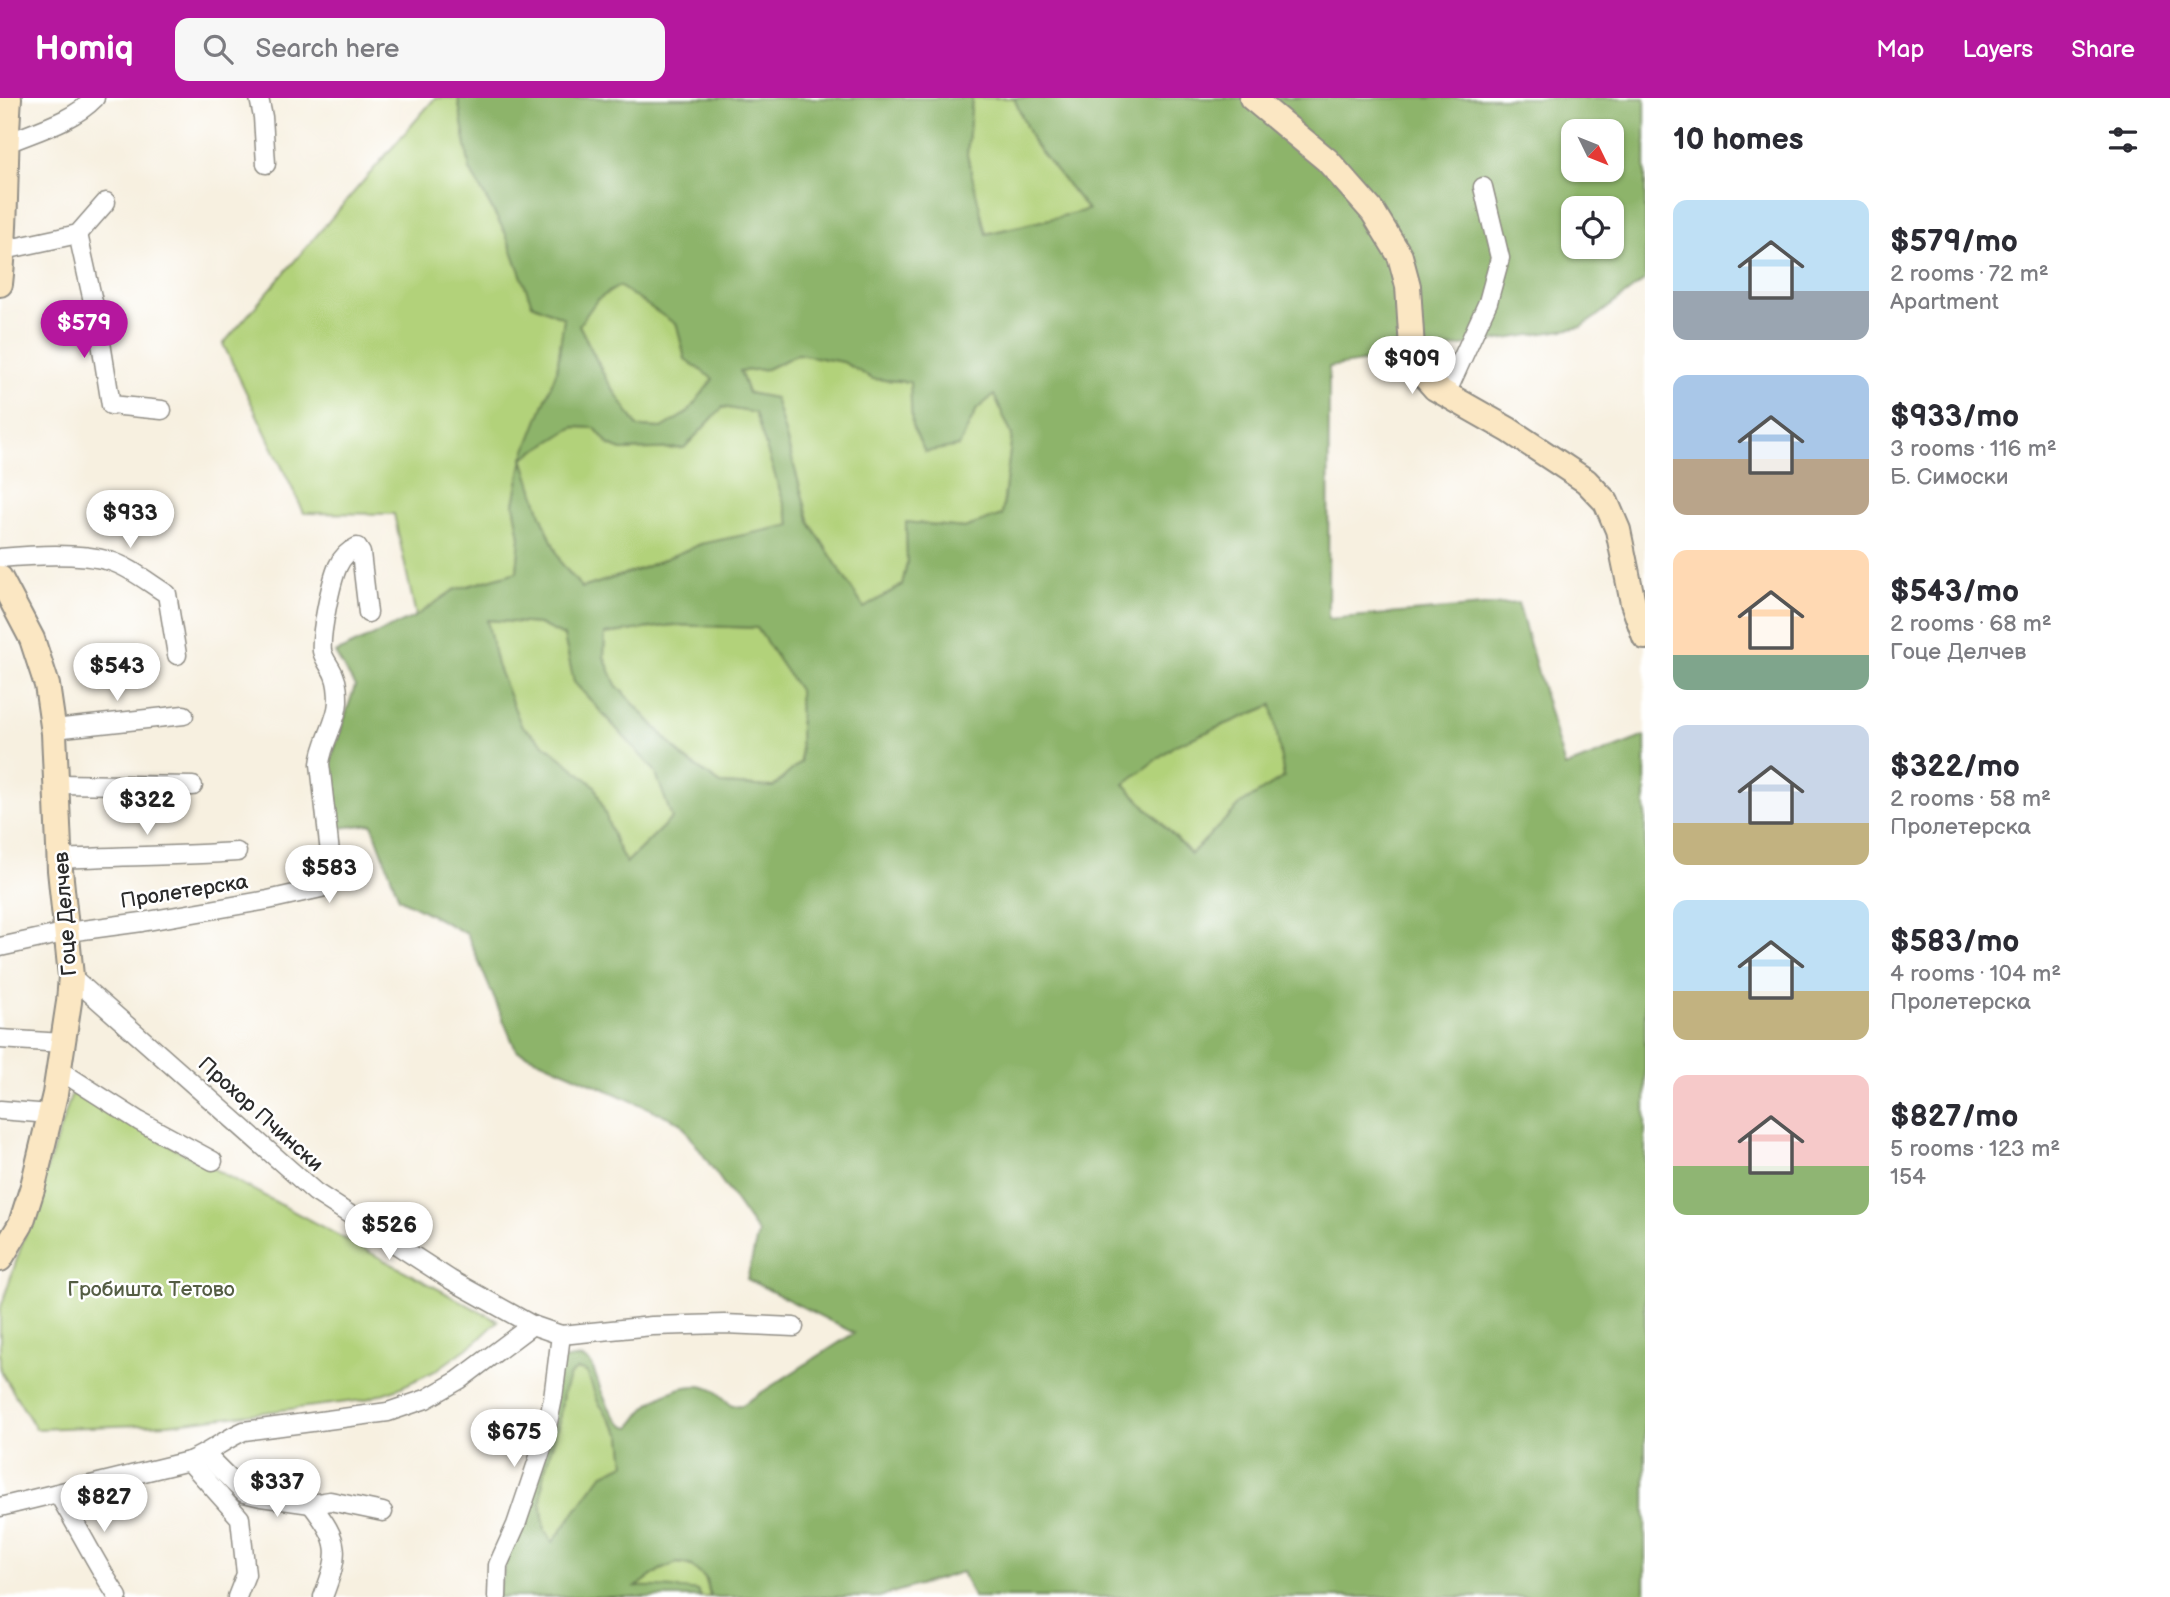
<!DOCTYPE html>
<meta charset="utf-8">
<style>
body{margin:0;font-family:"Balsamiq Sans",sans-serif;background:#f7f7f7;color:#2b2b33;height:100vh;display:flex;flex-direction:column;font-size:26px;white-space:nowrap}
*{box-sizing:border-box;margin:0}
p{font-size:23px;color:#7c7c81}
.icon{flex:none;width:38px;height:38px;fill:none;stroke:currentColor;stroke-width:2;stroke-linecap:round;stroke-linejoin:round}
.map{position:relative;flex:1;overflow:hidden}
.panel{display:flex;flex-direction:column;background:#fff;width:525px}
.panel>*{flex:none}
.needle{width:46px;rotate:133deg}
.buttons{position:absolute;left:1561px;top:21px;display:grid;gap:14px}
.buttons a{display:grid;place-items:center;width:63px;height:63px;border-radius:14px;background:#fff;box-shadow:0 2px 5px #0004;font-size:35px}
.price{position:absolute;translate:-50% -60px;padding:0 16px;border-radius:24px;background:#fff;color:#222;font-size:23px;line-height:46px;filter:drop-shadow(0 2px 4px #0008)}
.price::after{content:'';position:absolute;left:50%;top:42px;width:21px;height:16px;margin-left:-10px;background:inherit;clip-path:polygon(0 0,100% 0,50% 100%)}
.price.active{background:#b5179e;color:#fff}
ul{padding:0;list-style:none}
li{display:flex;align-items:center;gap:21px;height:175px;padding:0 28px}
li span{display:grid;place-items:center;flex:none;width:196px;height:140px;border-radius:14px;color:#555}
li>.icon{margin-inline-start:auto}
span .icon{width:84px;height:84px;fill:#fffc;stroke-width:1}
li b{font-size:30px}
h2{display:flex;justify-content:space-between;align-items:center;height:84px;padding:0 28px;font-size:30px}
header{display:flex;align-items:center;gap:42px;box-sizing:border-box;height:98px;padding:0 35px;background:#b5179e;color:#fff}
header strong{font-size:33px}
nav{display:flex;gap:38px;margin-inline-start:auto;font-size:24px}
.search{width:490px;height:63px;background:#f7f7f7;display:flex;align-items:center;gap:18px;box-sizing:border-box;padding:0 24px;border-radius:14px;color:#7c7c81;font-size:26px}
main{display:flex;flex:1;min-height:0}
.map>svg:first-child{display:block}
</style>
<header>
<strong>Homiq</strong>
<div class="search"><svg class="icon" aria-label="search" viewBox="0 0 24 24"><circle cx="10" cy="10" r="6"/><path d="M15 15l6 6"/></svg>Search here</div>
<nav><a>Map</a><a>Layers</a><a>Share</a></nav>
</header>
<main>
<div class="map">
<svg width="1645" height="1499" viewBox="0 0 1645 1499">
<rect width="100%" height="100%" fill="#fff"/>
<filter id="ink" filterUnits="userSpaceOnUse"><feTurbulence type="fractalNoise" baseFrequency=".0143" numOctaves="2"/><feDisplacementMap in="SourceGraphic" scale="14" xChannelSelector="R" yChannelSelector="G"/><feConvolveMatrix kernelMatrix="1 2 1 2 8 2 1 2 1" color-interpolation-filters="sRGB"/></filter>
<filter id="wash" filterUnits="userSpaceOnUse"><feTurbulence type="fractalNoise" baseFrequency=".00686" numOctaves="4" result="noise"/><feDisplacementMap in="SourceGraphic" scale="28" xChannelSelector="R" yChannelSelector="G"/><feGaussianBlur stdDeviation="1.57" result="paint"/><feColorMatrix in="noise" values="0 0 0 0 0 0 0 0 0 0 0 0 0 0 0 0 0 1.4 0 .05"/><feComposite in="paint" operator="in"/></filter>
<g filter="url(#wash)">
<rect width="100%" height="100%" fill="#f7f0e0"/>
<!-- green -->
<g fill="#b2d27a" stroke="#6e7e52" stroke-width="2">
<path d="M 435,0 L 458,0 L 470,72 L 505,134 L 532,206 L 564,220 L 557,272 L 524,359 L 574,329 L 595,330 L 609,347 L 622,352 L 684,350 L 723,309 L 756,315 L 791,428 L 701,446 L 641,471 L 582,490 L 561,465 L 541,417 L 523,361 L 514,406 L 520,439 L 517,474 L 454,492 L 416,518 L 394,416 L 304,415 L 223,246 Z"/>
<path d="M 972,0 L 1014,0 L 1033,44 L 1088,112 L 985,136 L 967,57 Z"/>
<path d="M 619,188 L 677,227 L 685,261 L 714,281 L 687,315 L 662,330 L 638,329 L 606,281 L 579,227 L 596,202 Z"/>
<path d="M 798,256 L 843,264 L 873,281 L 911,284 L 912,328 L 958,348 L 977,311 L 994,296 L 1012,337 L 1002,417 L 964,430 L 906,424 L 907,465 L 902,487 L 864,510 L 810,425 L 775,300 L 748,295 L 740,273 L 767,271 Z"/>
<path d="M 486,522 L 539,526 L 564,538 L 574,584 L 656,673 L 672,720 L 626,765 L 617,748 L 554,655 L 521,627 L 497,567 Z"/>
<path d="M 673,527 L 757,530 L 799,592 L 801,664 L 773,689 L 721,686 L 685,661 L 616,587 L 604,559 L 605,536 Z"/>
<path d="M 1273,607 L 1284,679 L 1241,706 L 1191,756 L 1124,686 L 1175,647 Z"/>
<path d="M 72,995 L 498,1223 L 476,1244 L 435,1273 L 399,1290 L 364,1302 L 168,1326 L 36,1331 L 0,1272 L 0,1212 Z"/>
<path d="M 577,1271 L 587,1274 L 592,1287 L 611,1324 L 622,1338 L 625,1366 L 602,1377 L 553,1444 L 545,1433 L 541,1405 L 543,1379 L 559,1323 L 563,1296 L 570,1277 Z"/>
<path d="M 677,1465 C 699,1467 707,1478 710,1499 L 701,1499 L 698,1493 L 635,1490 L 660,1472 Z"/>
</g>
<!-- forest -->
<path fill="#8db46a" stroke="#5c704a" stroke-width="2" fill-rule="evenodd" d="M 458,0 L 972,0 L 967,57 L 986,136 L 1088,112 L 1033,44 L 1014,0 L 1645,0 L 1645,182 L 1582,229 L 1329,269 L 1328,521 L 1518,505 L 1565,669 L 1645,638 L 1645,1499 L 973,1499 L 962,1474 L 879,1499 L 710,1499 L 707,1482 L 689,1466 L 677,1465 L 660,1472 L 636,1489 C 658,1488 677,1490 698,1493 L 701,1499 L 497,1499 L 558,1263 C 571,1260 583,1256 592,1267 C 598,1284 610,1325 630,1329 C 636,1324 639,1317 644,1312 C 660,1295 693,1280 715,1293 C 721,1297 726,1303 732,1308 L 742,1307 L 854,1235 L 747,1181 L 758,1135 L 680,1024 L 516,952 L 467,836 L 399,800 L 372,726 L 330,731 L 330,664 L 355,588 L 335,555 L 416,518 L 454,492 L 517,474 L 520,439 L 514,406 L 523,360 L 557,272 L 564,220 L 532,206 L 505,134 L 470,72 ZM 1573,33 L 1612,33 L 1612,72 L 1573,72 ZM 1573,110 L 1612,110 L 1612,149 L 1573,149 ZM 619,188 L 677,227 L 685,261 L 713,281 L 687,315 L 662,330 L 638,329 L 606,281 L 579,227 L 597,202 ZM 798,256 L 843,264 L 873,281 L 910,284 L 912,328 L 925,354 L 959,348 L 977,311 L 994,297 L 1012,337 L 1002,417 L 964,430 L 906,424 L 907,465 L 902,487 L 864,510 L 810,425 L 775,300 L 748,295 L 740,273 L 767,271 ZM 723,309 L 755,315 L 791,427 L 701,446 L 641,471 L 582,490 L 561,465 L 541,417 L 523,360 L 574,329 L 595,330 L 609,347 L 622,352 L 684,350 ZM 487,522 L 539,526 L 564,538 L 574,584 L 655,673 L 672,720 L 626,765 L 617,748 L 595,688 L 521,627 L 497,567 ZM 673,527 L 757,530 L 799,592 L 801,664 L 773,689 L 721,686 L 685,661 L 616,587 L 604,559 L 605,536 ZM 1272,607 L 1284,679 L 1241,706 L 1191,756 L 1124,686 L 1175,647 ZM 577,1271 L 587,1274 L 598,1304 L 622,1338 L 625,1366 L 602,1377 L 553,1444 L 545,1433 L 541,1405 L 543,1379 L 559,1323 L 563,1296 L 570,1277 Z"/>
</g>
<g filter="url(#ink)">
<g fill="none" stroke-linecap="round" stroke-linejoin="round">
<!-- street casing -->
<g stroke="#918e86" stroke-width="21">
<g id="street">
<path d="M 259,0 L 263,19 L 266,66"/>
<path d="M 5,46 C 35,33 72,24 95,0"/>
<path d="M 78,136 L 98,226 L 111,307 L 162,312"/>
<path d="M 4,152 L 78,136 L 106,104"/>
<path d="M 1446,296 L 1488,204 L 1500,160 L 1483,89"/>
<path d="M 0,460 C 33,457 78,454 110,463 C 130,469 149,485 167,496 L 177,557"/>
<path d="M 54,631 L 184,617"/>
<path d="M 58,686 L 193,688"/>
<path d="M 60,761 C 119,758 178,758 237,754"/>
<path d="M 0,849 L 68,834 L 142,824 L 268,802 L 321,790 L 330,785 L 332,773 L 320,666 C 322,644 337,625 338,604 C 338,595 338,586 334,577 C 331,569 324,562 322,553 C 320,537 331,483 338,468 C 342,459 348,453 357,449 L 361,455 L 368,515"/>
<path d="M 71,878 L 315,1094 L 451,1182 L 532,1227 L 561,1237 L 652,1228 L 724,1226 L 794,1229"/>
<path d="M 0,941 L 63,945"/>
<path d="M 59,972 L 139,1023 L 213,1063"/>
<path d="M 0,1012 L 50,1016"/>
<path d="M 205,1356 L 244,1395 L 261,1399 L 311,1406 L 330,1403 L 383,1414"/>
<path d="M 189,1363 L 240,1420 L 246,1476 L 237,1499"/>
<path d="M 58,1396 C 79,1430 96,1466 118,1499"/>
<path d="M 311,1406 C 341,1445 340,1454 323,1499"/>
<path d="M 0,1409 L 189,1363 C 209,1355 225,1341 244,1333 L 388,1314 L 426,1301 L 459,1282 L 532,1227"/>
<path d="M 497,1499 L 498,1467 L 516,1427 L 544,1344 L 553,1300 L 561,1237"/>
</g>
</g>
<!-- secondary casing -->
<g stroke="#918e86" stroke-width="28">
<g id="secondary">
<path d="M 1252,0 L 1327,62 L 1373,114 L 1400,158 L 1408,188 L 1412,251 L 1420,273 L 1435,290 L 1509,332 L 1586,383 L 1606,404 L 1618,432 L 1633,505 L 1645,539"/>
<path d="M 0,186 C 7,124 4,62 9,0"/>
<path d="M 0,480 L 32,541 L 47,587 L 54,635 L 60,772 L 71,878 L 69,904 L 55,996 L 33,1088 L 21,1126 L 0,1161"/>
</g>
</g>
<!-- street -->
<use href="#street" stroke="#fff" stroke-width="18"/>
<!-- secondary -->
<use href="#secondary" stroke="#fbe7c3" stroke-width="24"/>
</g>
</g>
<g text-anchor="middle" stroke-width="5" stroke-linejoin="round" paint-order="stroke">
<!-- street labels -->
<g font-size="21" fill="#2b2b2b" stroke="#fff">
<text transform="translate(184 793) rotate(-9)" y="7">Пролетерска</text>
<text transform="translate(65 816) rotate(-94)" y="7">Гоце Делчев</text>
<text transform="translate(261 1016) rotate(42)" y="7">Прохор Пчински</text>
</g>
<!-- park labels -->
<g font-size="21" fill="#545d43" stroke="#fff">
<text x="151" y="1198">Гробишта Тетово</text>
</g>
</g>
</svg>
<div class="buttons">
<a><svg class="needle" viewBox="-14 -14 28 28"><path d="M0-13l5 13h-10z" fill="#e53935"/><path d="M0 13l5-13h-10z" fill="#7c7c81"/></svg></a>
<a><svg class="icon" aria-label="locate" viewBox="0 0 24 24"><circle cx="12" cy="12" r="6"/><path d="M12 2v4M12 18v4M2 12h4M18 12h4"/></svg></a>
</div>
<b class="price active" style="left:84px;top:262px">$579</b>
<b class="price" style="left:1412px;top:298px">$909</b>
<b class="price" style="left:130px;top:452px">$933</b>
<b class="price" style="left:117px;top:605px">$543</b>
<b class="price" style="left:147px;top:739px">$322</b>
<b class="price" style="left:329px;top:807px">$583</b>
<b class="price" style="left:389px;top:1164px">$526</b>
<b class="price" style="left:514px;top:1371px">$675</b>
<b class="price" style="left:277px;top:1421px">$337</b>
<b class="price" style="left:104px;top:1436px">$827</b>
</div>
<section class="panel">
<h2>10 homes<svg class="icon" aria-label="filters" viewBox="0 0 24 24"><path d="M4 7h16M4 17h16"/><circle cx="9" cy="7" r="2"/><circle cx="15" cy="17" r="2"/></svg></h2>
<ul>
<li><span style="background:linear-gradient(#bfe0f5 65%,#9aa5b1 0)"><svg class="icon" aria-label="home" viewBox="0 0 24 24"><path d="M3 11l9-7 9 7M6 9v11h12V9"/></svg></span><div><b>$579/mo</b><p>2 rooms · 72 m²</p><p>Apartment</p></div></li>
<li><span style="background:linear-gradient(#a9c7e8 60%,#b9a48a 0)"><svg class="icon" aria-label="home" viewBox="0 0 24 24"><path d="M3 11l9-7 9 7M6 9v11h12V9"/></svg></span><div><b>$933/mo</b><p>3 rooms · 116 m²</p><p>Б. Симоски</p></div></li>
<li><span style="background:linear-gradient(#ffd9b3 75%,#7fa58c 0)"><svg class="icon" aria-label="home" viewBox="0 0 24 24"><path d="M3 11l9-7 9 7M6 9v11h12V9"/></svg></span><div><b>$543/mo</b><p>2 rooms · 68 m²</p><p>Гоце Делчев</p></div></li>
<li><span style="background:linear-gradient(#c9d6e8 70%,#c2b280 0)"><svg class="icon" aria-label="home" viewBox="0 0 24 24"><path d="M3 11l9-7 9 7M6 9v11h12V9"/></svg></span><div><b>$322/mo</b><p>2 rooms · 58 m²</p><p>Пролетерска</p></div></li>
<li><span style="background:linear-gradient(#bfe0f5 65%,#c2b280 0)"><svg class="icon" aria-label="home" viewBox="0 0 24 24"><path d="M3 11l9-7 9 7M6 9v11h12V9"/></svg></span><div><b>$583/mo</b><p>4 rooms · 104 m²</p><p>Пролетерска</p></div></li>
<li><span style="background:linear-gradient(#f6c9c9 65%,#8fb573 0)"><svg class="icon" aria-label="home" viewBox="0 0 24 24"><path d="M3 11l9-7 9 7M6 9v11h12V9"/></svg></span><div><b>$827/mo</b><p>5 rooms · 123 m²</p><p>154</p></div></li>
</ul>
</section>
</main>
